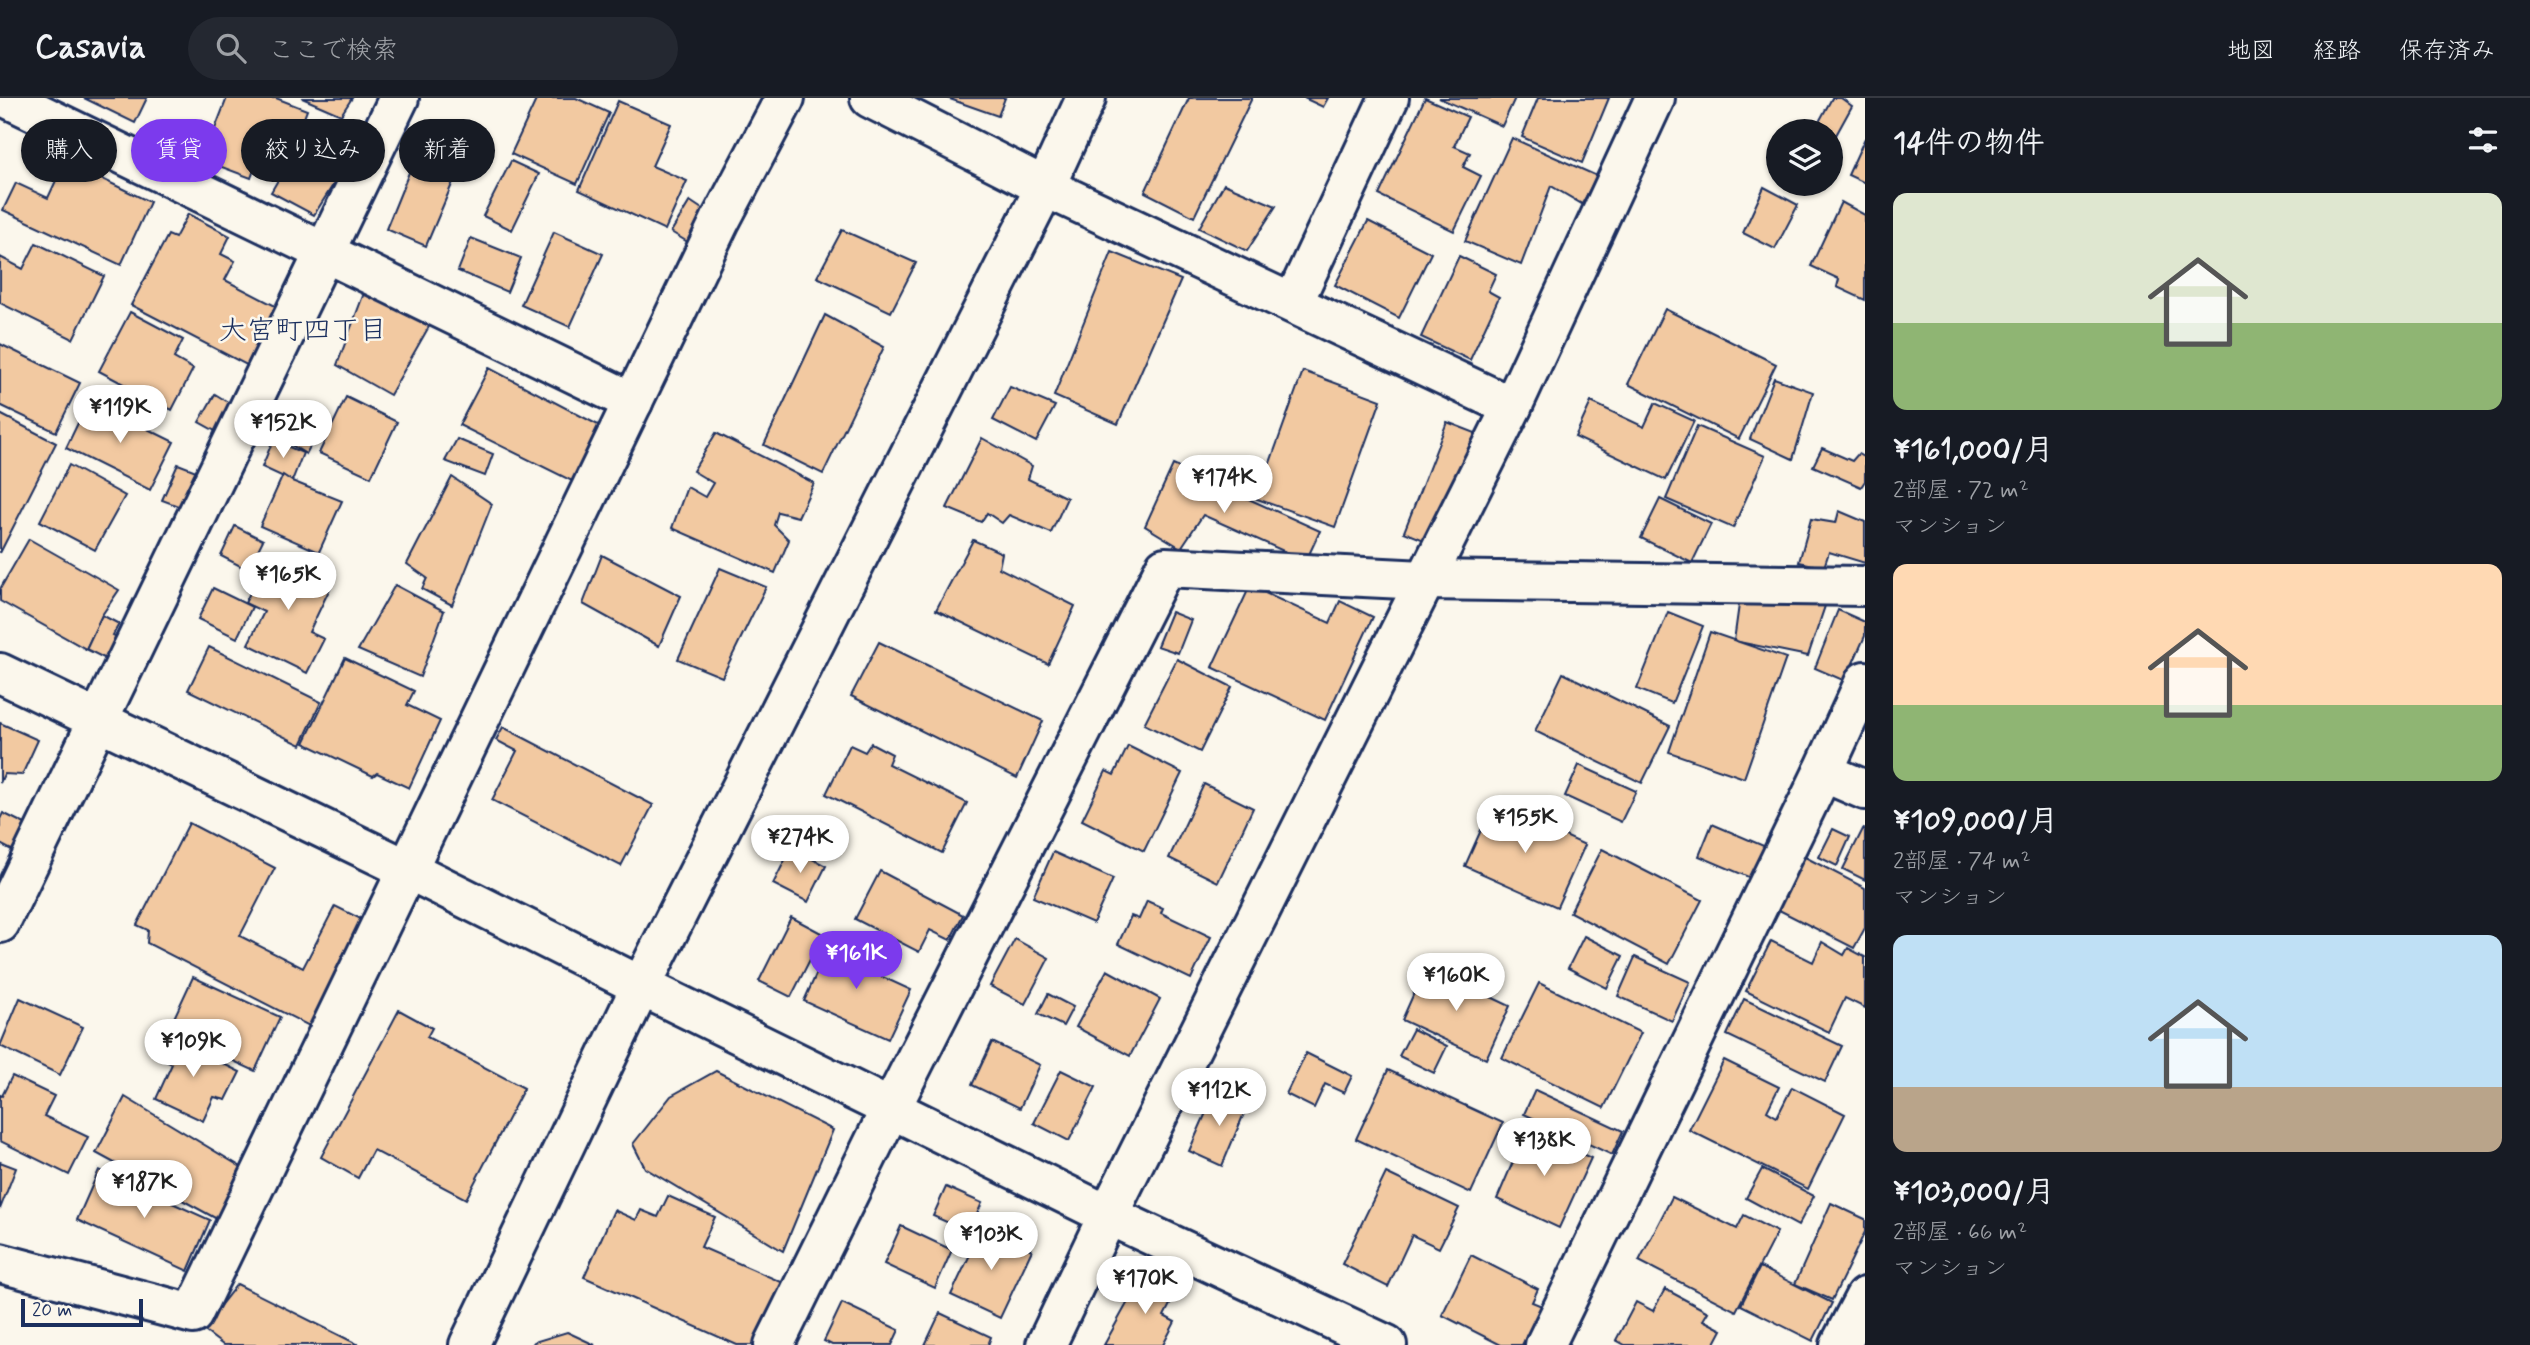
<!DOCTYPE html>
<html lang="ja">
<meta charset="utf-8">
<style>
body{margin:0;font-family:Mynerve,"Klee One",sans-serif;background:#242831;color:#f1f3f6;height:100vh;display:flex;flex-direction:column;font-size:26px;white-space:nowrap}
*{box-sizing:border-box;margin:0}
p{font-size:23px;color:#9ea1a6}
.icon{flex:none;width:38px;height:38px;fill:none;stroke:currentColor;stroke-width:2;stroke-linecap:round;stroke-linejoin:round}
.map{position:relative;flex:1;overflow:hidden}
.side{display:flex;flex-direction:column;background:#171b24;width:665px}
.side>*{flex:none}
.hud{position:absolute;left:21px;top:21px;width:665px;height:63px;display:flex;gap:14px}
.tools{position:absolute;left:1766px;top:21px;display:grid;gap:14px}
.tools a{display:grid;place-items:center;width:77px;height:77px;border-radius:50%;background:#171b24;box-shadow:0 2px 5px #0004;font-size:35px}
.scale{position:absolute;left:21px;bottom:18px;width:122px;box-sizing:border-box;padding-left:7px;border:4px solid #1b2f5e;border-top:0;font-size:19px;line-height:24px;white-space:nowrap;color:#1b2f5e;-webkit-text-stroke:5px #fbf7ec;paint-order:stroke}
.price{position:absolute;translate:-50% -60px;padding:0 16px;border-radius:24px;background:#fff;color:#222;font-size:23px;line-height:46px;filter:drop-shadow(0 2px 4px #0008)}
.price::after{content:'';position:absolute;left:50%;top:42px;width:21px;height:16px;margin-left:-10px;background:inherit;clip-path:polygon(0 0,100% 0,50% 100%)}
.price.active{background:#7c3aed;color:#fff}
ul{padding:0;list-style:none}
li{display:grid;align-content:center;gap:14px;height:371px;padding:0 28px}
li span{display:grid;place-items:center;height:217px;border-radius:14px;color:#555}
li>.icon{margin-inline-start:auto}
span .icon{width:126px;height:126px;fill:#fffc;stroke-width:1}
li b{font-size:30px}
h2{display:flex;justify-content:space-between;align-items:center;height:84px;padding:0 28px;font-size:30px}
.pill{padding:0 24px;border-radius:32px;background:#171b24;box-shadow:0 2px 5px #0004;font-size:24px;line-height:63px}
.pill.active{background:#7c3aed;color:#fff}
header{display:flex;align-items:center;gap:42px;box-sizing:border-box;height:98px;padding:0 35px;background:#171b24;border-bottom:2px solid #363941}
header strong{font-size:33px}
nav{display:flex;gap:38px;margin-inline-start:auto;font-size:24px}
.search{width:490px;height:63px;background:#242831;display:flex;align-items:center;gap:18px;box-sizing:border-box;padding:0 24px;border-radius:38px;color:#9ea1a6;font-size:26px}
main{display:flex;flex:1;min-height:0}
.map>svg:first-child{display:block}
</style>
<header>
<strong>Casavia</strong>
<div class="search"><svg class="icon" aria-label="search" viewBox="0 0 24 24"><circle cx="10" cy="10" r="6"/><path d="M15 15l6 6"/></svg>ここで検索</div>
<nav><a>地図</a><a>経路</a><a>保存済み</a></nav>
</header>
<main>
<div class="map">
<svg width="1865" height="1247" viewBox="0 0 1865 1247">
<rect width="100%" height="100%" fill="#fbf7ec"/>
<filter id="ink" filterUnits="userSpaceOnUse"><feTurbulence type="fractalNoise" baseFrequency=".0143" numOctaves="2"/><feDisplacementMap in="SourceGraphic" scale="14" xChannelSelector="R" yChannelSelector="G"/><feConvolveMatrix kernelMatrix="1 2 1 2 8 2 1 2 1" color-interpolation-filters="sRGB"/></filter>
<g filter="url(#ink)">
<!-- building -->
<g fill="#f2c9a1" stroke="#1b2f5e" stroke-width="2">
<path d="M 84,0 L 147,0 L 135,25 Z"/>
<path d="M 227,0 L 276,0 L 307,12 L 294,46 L 268,35 L 251,80 L 203,62 Z"/>
<path d="M 302,0 L 352,0 L 341,17 Z"/>
<path d="M 537,0 L 576,0 L 609,15 L 577,86 L 511,56 Z"/>
<path d="M 947,0 L 1005,0 L 998,18 Z"/>
<path d="M 1189,0 L 1252,0 L 1194,119 L 1145,94 Z"/>
<path d="M 1304,0 L 1328,0 L 1323,9 Z"/>
<path d="M 1425,0 L 1468,19 L 1454,48 L 1470,55 L 1463,69 L 1481,78 L 1454,133 L 1379,97 Z"/>
<path d="M 1439,0 L 1515,0 L 1502,28 Z"/>
<path d="M 1538,0 L 1609,0 L 1582,65 L 1522,39 Z"/>
<path d="M 1832,0 L 1841,0 L 1852,8 L 1830,48 L 1830,33 L 1814,33 Z"/>
<path d="M 618,3 L 671,26 L 652,68 L 687,83 L 665,132 L 579,92 Z"/>
<path d="M 306,34 L 352,57 L 314,117 L 271,94 Z"/>
<path d="M 1512,40 L 1597,78 L 1582,106 L 1551,88 L 1521,167 L 1465,143 Z"/>
<path d="M 1865,40 L 1865,85 L 1848,77 Z"/>
<path d="M 65,63 L 150,104 L 121,167 L 3,112 L 16,85 L 48,100 Z"/>
<path d="M 511,63 L 539,76 L 512,132 L 483,118 Z"/>
<path d="M 412,67 L 453,84 L 426,148 L 386,131 Z"/>
<path d="M 1224,86 L 1276,108 L 1247,153 L 1199,130 Z"/>
<path d="M 1764,89 L 1798,107 L 1775,151 L 1743,135 Z"/>
<path d="M 690,103 L 720,123 L 701,152 L 671,134 Z"/>
<path d="M 1841,104 L 1865,117 L 1865,202 L 1837,189 L 1839,181 L 1811,168 Z"/>
<path d="M 188,116 L 230,138 L 221,156 L 235,163 L 225,182 L 291,216 L 262,275 L 131,207 L 168,137 L 175,140 Z"/>
<path d="M 1368,123 L 1431,155 L 1399,220 L 1335,187 Z"/>
<path d="M 842,132 L 916,165 L 891,214 L 817,179 Z"/>
<path d="M 554,134 L 603,156 L 570,229 L 521,207 Z"/>
<path d="M 471,140 L 521,160 L 507,194 L 458,173 Z"/>
<path d="M 36,145 L 104,178 L 73,241 L 0,205 L 0,159 L 23,171 Z"/>
<path d="M 1112,154 L 1181,182 L 1118,326 L 1054,298 Z"/>
<path d="M 1459,158 L 1496,176 L 1488,193 L 1499,199 L 1470,262 L 1421,239 Z"/>
<path d="M 364,195 L 431,225 L 390,297 L 337,267 Z"/>
<path d="M 1665,211 L 1776,266 L 1739,341 L 1628,286 Z"/>
<path d="M 130,214 L 183,242 L 174,260 L 193,271 L 172,312 L 99,273 Z"/>
<path d="M 825,217 L 884,249 L 823,376 L 764,347 Z"/>
<path d="M 0,246 L 80,285 L 56,334 L 0,307 Z"/>
<path d="M 489,270 L 602,329 L 574,384 L 459,327 Z"/>
<path d="M 1303,273 L 1381,302 L 1335,429 L 1257,401 Z"/>
<path d="M 1774,280 L 1813,294 L 1793,361 L 1750,341 Z"/>
<path d="M 1010,289 L 1055,308 L 1036,344 L 993,322 Z"/>
<path d="M 215,296 L 241,312 L 226,339 L 199,324 Z"/>
<path d="M 346,299 L 397,324 L 371,379 L 319,355 Z"/>
<path d="M 89,302 L 174,344 L 150,392 L 66,350 Z"/>
<path d="M 1591,304 L 1644,329 L 1655,305 L 1694,323 L 1666,382 L 1575,339 Z"/>
<path d="M 0,316 L 56,345 L 0,455 Z"/>
<path d="M 1447,324 L 1478,336 L 1434,446 L 1404,434 Z"/>
<path d="M 1697,328 L 1765,358 L 1733,430 L 1666,401 Z"/>
<path d="M 716,335 L 814,385 L 798,419 L 778,414 L 774,427 L 789,442 L 775,475 L 672,430 L 687,389 L 705,399 L 713,385 L 693,373 Z"/>
<path d="M 296,336 L 312,345 L 306,356 L 290,346 Z"/>
<path d="M 982,340 L 1032,368 L 1028,381 L 1067,400 L 1051,435 L 1009,417 L 1002,425 L 987,415 L 981,424 L 947,410 Z"/>
<path d="M 457,341 L 493,356 L 485,378 L 445,363 Z"/>
<path d="M 273,342 L 303,355 L 292,383 L 262,369 Z"/>
<path d="M 1822,350 L 1852,363 L 1858,356 L 1865,360 L 1865,383 L 1861,389 L 1813,368 Z"/>
<path d="M 178,366 L 204,376 L 189,412 L 162,402 Z"/>
<path d="M 69,367 L 125,398 L 95,452 L 40,423 Z"/>
<path d="M 1173,367 L 1320,433 L 1306,463 L 1203,417 L 1181,450 L 1145,428 Z"/>
<path d="M 283,377 L 292,383 L 342,403 L 319,454 L 260,428 Z"/>
<path d="M 452,379 L 492,406 L 452,507 L 422,491 L 427,480 L 407,466 Z"/>
<path d="M 1660,401 L 1711,426 L 1692,465 L 1641,440 Z"/>
<path d="M 1839,413 L 1865,424 L 1865,465 L 1829,454 L 1824,469 L 1799,464 L 1811,421 L 1836,425 Z"/>
<path d="M 235,428 L 263,442 L 248,472 L 221,458 Z"/>
<path d="M 29,441 L 119,492 L 102,517 L 86,551 L 0,503 L 0,491 Z"/>
<path d="M 973,442 L 1002,455 L 999,470 L 1075,508 L 1048,566 L 936,512 Z"/>
<path d="M 269,455 L 332,486 L 309,534 L 324,541 L 307,575 L 248,546 L 264,514 L 245,505 Z"/>
<path d="M 602,457 L 681,498 L 659,548 L 583,506 Z"/>
<path d="M 720,470 L 766,489 L 722,579 L 678,561 Z"/>
<path d="M 395,487 L 444,513 L 420,579 L 358,552 Z"/>
<path d="M 1250,488 L 1330,525 L 1340,503 L 1373,519 L 1325,622 L 1212,569 Z"/>
<path d="M 213,490 L 252,509 L 237,540 L 198,521 Z"/>
<path d="M 1741,492 L 1827,502 L 1808,558 L 1734,543 Z"/>
<path d="M 1838,512 L 1865,524 L 1865,538 L 1845,583 L 1815,570 Z"/>
<path d="M 1171,514 L 1191,522 L 1178,555 L 1157,548 Z"/>
<path d="M 1668,514 L 1703,528 L 1672,605 L 1637,591 Z"/>
<path d="M 102,517 L 119,526 L 113,537 L 127,544 L 110,563 L 86,551 Z"/>
<path d="M 1710,534 L 1786,560 L 1744,680 L 1669,654 Z"/>
<path d="M 879,544 L 1043,623 L 1017,680 L 851,598 Z"/>
<path d="M 209,549 L 321,604 L 301,647 L 188,592 Z"/>
<path d="M 345,560 L 414,593 L 407,607 L 440,623 L 409,690 L 377,675 L 373,678 L 304,645 Z"/>
<path d="M 1177,561 L 1232,589 L 1200,654 L 1144,626 Z"/>
<path d="M 1563,575 L 1670,628 L 1642,685 L 1535,633 Z"/>
<path d="M 0,625 L 38,642 L 22,677 L 4,676 L 0,685 Z"/>
<path d="M 503,629 L 653,707 L 621,768 L 492,702 L 517,653 L 496,642 Z"/>
<path d="M 871,645 L 892,656 L 888,666 L 967,705 L 942,755 L 826,696 L 850,647 L 865,654 Z"/>
<path d="M 1128,648 L 1182,675 L 1144,753 L 1082,722 L 1106,673 L 1114,677 Z"/>
<path d="M 1579,667 L 1636,693 L 1621,724 L 1565,698 Z"/>
<path d="M 1204,686 L 1253,710 L 1218,784 L 1169,760 Z"/>
<path d="M 1493,705 L 1585,747 L 1557,809 L 1465,768 Z"/>
<path d="M 3,715 L 35,731 L 21,757 L 0,746 L 0,721 Z"/>
<path d="M 189,725 L 275,770 L 240,838 L 303,870 L 335,808 L 377,829 L 323,935 L 147,845 L 148,832 L 137,827 Z"/>
<path d="M 1712,726 L 1766,749 L 1753,781 L 1699,758 Z"/>
<path d="M 1833,731 L 1850,739 L 1837,768 L 1819,759 Z"/>
<path d="M 1863,731 L 1865,732 L 1865,782 L 1843,771 Z"/>
<path d="M 791,750 L 826,768 L 808,804 L 773,786 Z"/>
<path d="M 1602,751 L 1702,802 L 1669,866 L 1570,814 Z"/>
<path d="M 1053,754 L 1113,781 L 1093,825 L 1033,799 Z"/>
<path d="M 1803,758 L 1865,790 L 1865,830 L 1854,850 L 1777,811 Z"/>
<path d="M 880,773 L 963,817 L 950,842 L 930,832 L 919,854 L 855,821 Z"/>
<path d="M 1147,803 L 1163,810 L 1161,815 L 1211,839 L 1191,881 L 1118,846 L 1131,818 L 1139,821 Z"/>
<path d="M 791,819 L 823,836 L 791,899 L 759,883 Z"/>
<path d="M 1584,838 L 1623,858 L 1607,890 L 1568,870 Z"/>
<path d="M 833,839 L 869,856 L 863,870 L 911,892 L 888,941 L 804,903 Z"/>
<path d="M 1015,841 L 1049,860 L 1025,906 L 990,888 Z"/>
<path d="M 1771,843 L 1813,864 L 1822,844 L 1844,857 L 1848,850 L 1865,859 L 1865,910 L 1845,900 L 1829,934 L 1746,893 Z"/>
<path d="M 1635,859 L 1690,884 L 1672,923 L 1618,898 Z"/>
<path d="M 1426,868 L 1510,908 L 1486,961 L 1402,922 Z"/>
<path d="M 1107,872 L 1160,901 L 1130,958 L 1076,929 Z"/>
<path d="M 193,879 L 280,919 L 255,973 L 168,933 Z"/>
<path d="M 1539,885 L 1641,935 L 1604,1010 L 1502,960 Z"/>
<path d="M 1048,896 L 1073,909 L 1063,928 L 1038,916 Z"/>
<path d="M 20,900 L 83,929 L 60,977 L 0,948 Z"/>
<path d="M 1744,901 L 1842,948 L 1825,984 L 1727,937 Z"/>
<path d="M 399,912 L 432,930 L 427,939 L 524,990 L 466,1101 L 373,1052 L 358,1080 L 321,1059 Z"/>
<path d="M 1413,931 L 1447,948 L 1434,975 L 1399,958 Z"/>
<path d="M 162,936 L 240,974 L 226,1002 L 214,999 L 203,1023 L 156,1001 L 172,966 L 153,956 Z"/>
<path d="M 992,944 L 1040,967 L 1020,1010 L 972,987 Z"/>
<path d="M 1306,955 L 1352,978 L 1344,995 L 1325,986 L 1314,1010 L 1286,996 Z"/>
<path d="M 1724,962 L 1779,989 L 1767,1013 L 1777,1019 L 1792,989 L 1845,1016 L 1808,1091 L 1689,1032 Z"/>
<path d="M 1061,972 L 1096,989 L 1069,1043 L 1034,1025 Z"/>
<path d="M 1388,972 L 1503,1025 L 1471,1095 L 1356,1041 Z"/>
<path d="M 716,973 L 833,1032 L 783,1153 L 645,1070 L 633,1046 L 671,998 Z"/>
<path d="M 12,978 L 54,998 L 44,1018 L 88,1039 L 69,1077 L 0,1043 L 0,997 L 2,998 Z"/>
<path d="M 1216,992 L 1248,1006 L 1222,1068 L 1189,1053 Z"/>
<path d="M 1535,992 L 1623,1033 L 1612,1057 L 1524,1016 Z"/>
<path d="M 125,999 L 241,1069 L 217,1121 L 96,1055 Z"/>
<path d="M 1527,1031 L 1591,1060 L 1559,1130 L 1497,1101 Z"/>
<path d="M 0,1064 L 16,1070 L 0,1111 Z"/>
<path d="M 1762,1071 L 1814,1098 L 1798,1128 L 1746,1100 Z"/>
<path d="M 99,1072 L 210,1122 L 188,1173 L 77,1122 Z"/>
<path d="M 1386,1075 L 1459,1110 L 1439,1150 L 1412,1137 L 1388,1189 L 1342,1166 Z"/>
<path d="M 946,1089 L 982,1105 L 969,1134 L 933,1118 Z"/>
<path d="M 668,1098 L 715,1119 L 701,1149 L 786,1186 L 760,1247 L 737,1247 L 584,1179 L 614,1112 L 636,1122 L 641,1112 L 658,1119 Z"/>
<path d="M 1672,1099 L 1737,1131 L 1744,1117 L 1777,1134 L 1736,1213 L 1639,1163 Z"/>
<path d="M 1831,1105 L 1865,1121 L 1865,1134 L 1832,1202 L 1795,1186 Z"/>
<path d="M 901,1128 L 952,1152 L 935,1190 L 884,1166 Z"/>
<path d="M 983,1129 L 1032,1152 L 1000,1220 L 951,1197 Z"/>
<path d="M 1471,1157 L 1538,1191 L 1532,1204 L 1542,1208 L 1522,1247 L 1501,1247 L 1442,1217 Z"/>
<path d="M 1760,1169 L 1832,1205 L 1813,1243 L 1741,1207 Z"/>
<path d="M 1144,1175 L 1177,1193 L 1164,1218 L 1175,1224 L 1163,1247 L 1104,1247 Z"/>
<path d="M 237,1186 L 359,1247 L 223,1247 L 202,1231 Z"/>
<path d="M 1665,1191 L 1708,1214 L 1703,1222 L 1722,1232 L 1714,1247 L 1625,1247 L 1616,1242 L 1636,1204 L 1653,1213 Z"/>
<path d="M 842,1205 L 899,1232 L 892,1247 L 832,1247 L 824,1243 Z"/>
<path d="M 940,1215 L 991,1239 L 988,1247 L 925,1247 Z"/>
<path d="M 567,1234 L 595,1247 L 532,1247 L 534,1244 Z"/>
</g>
<g fill="none" stroke-linecap="round" stroke-linejoin="round">
<!-- street casing -->
<g stroke="#1b2f5e" stroke-width="44">
<g id="street">
<path d="M 7,0 L 633,304"/>
<path d="M 870,0 L 1045,89 L 1512,309"/>
<path d="M 1293,205 L 1389,0"/>
<path d="M 1823,674 L 1865,692"/>
<path d="M 0,825 L 399,0"/>
<path d="M 0,1165 L 193,1216 L 720,123 L 785,0"/>
<path d="M 774,1247 L 891,1010 L 1165,469 L 1424,482 L 1865,488"/>
<path d="M 1046,1247 L 1108,1117 L 1512,309 L 1655,0"/>
<path d="M 1545,1247 L 1823,674 L 1865,583"/>
<path d="M 1840,1247 L 1865,1199"/>
</g>
</g>
<!-- secondary casing -->
<g stroke="#1b2f5e" stroke-width="44">
<g id="secondary">
<path d="M 0,575 L 409,772 L 641,888 L 1108,1117 L 1387,1247"/>
<path d="M 469,1247 L 641,888 L 1045,89 L 1086,0"/>
</g>
</g>
<!-- street -->
<use href="#street" stroke="#fbf7ec" stroke-width="38"/>
<!-- secondary -->
<use href="#secondary" stroke="#fbf7ec" stroke-width="38"/>
</g>
</g>
<g text-anchor="middle" stroke-width="5" stroke-linejoin="round" paint-order="stroke">
<!-- neighbourhood labels -->
<g font-size="28" fill="#1b2f5e" stroke="#fbf7ec">
<text x="303" y="241">大宮町四丁目</text>
</g>
</g>
</svg>
<div class="tools">
<a><svg class="icon" aria-label="layers" viewBox="0 0 24 24"><path d="M12 4l9 5-9 5-9-5zM3 14l9 5 9-5"/></svg></a>
</div>
<div class="scale">20 m</div>
<b class="price" style="left:120px;top:347px">¥119K</b>
<b class="price" style="left:283px;top:362px">¥152K</b>
<b class="price" style="left:1224px;top:417px">¥174K</b>
<b class="price" style="left:288px;top:514px">¥165K</b>
<b class="price" style="left:1525px;top:757px">¥155K</b>
<b class="price" style="left:800px;top:777px">¥274K</b>
<b class="price active" style="left:856px;top:893px">¥161K</b>
<b class="price" style="left:1456px;top:915px">¥160K</b>
<b class="price" style="left:193px;top:981px">¥109K</b>
<b class="price" style="left:1219px;top:1030px">¥112K</b>
<b class="price" style="left:1544px;top:1080px">¥138K</b>
<b class="price" style="left:144px;top:1122px">¥187K</b>
<b class="price" style="left:991px;top:1174px">¥103K</b>
<b class="price" style="left:1145px;top:1218px">¥170K</b>
<div class="hud">
<a class="pill">購入</a>
<a class="pill active">賃貸</a>
<a class="pill">絞り込み</a>
<a class="pill">新着</a>
</div>
</div>
<section class="side">
<h2>14件の物件<svg class="icon" aria-label="filters" viewBox="0 0 24 24"><path d="M4 7h16M4 17h16"/><circle cx="9" cy="7" r="2"/><circle cx="15" cy="17" r="2"/></svg></h2>
<ul>
<li><span style="background:linear-gradient(#dfe7d0 60%,#8fb573 0)"><svg class="icon" aria-label="home" viewBox="0 0 24 24"><path d="M3 11l9-7 9 7M6 9v11h12V9"/></svg></span><div><b>¥161,000/月</b><p>2部屋 · 72 m²</p><p>マンション</p></div></li>
<li><span style="background:linear-gradient(#ffd9b3 65%,#8fb573 0)"><svg class="icon" aria-label="home" viewBox="0 0 24 24"><path d="M3 11l9-7 9 7M6 9v11h12V9"/></svg></span><div><b>¥109,000/月</b><p>2部屋 · 74 m²</p><p>マンション</p></div></li>
<li><span style="background:linear-gradient(#bfe0f5 70%,#b9a48a 0)"><svg class="icon" aria-label="home" viewBox="0 0 24 24"><path d="M3 11l9-7 9 7M6 9v11h12V9"/></svg></span><div><b>¥103,000/月</b><p>2部屋 · 66 m²</p><p>マンション</p></div></li>
</ul>
</section>
</main>
